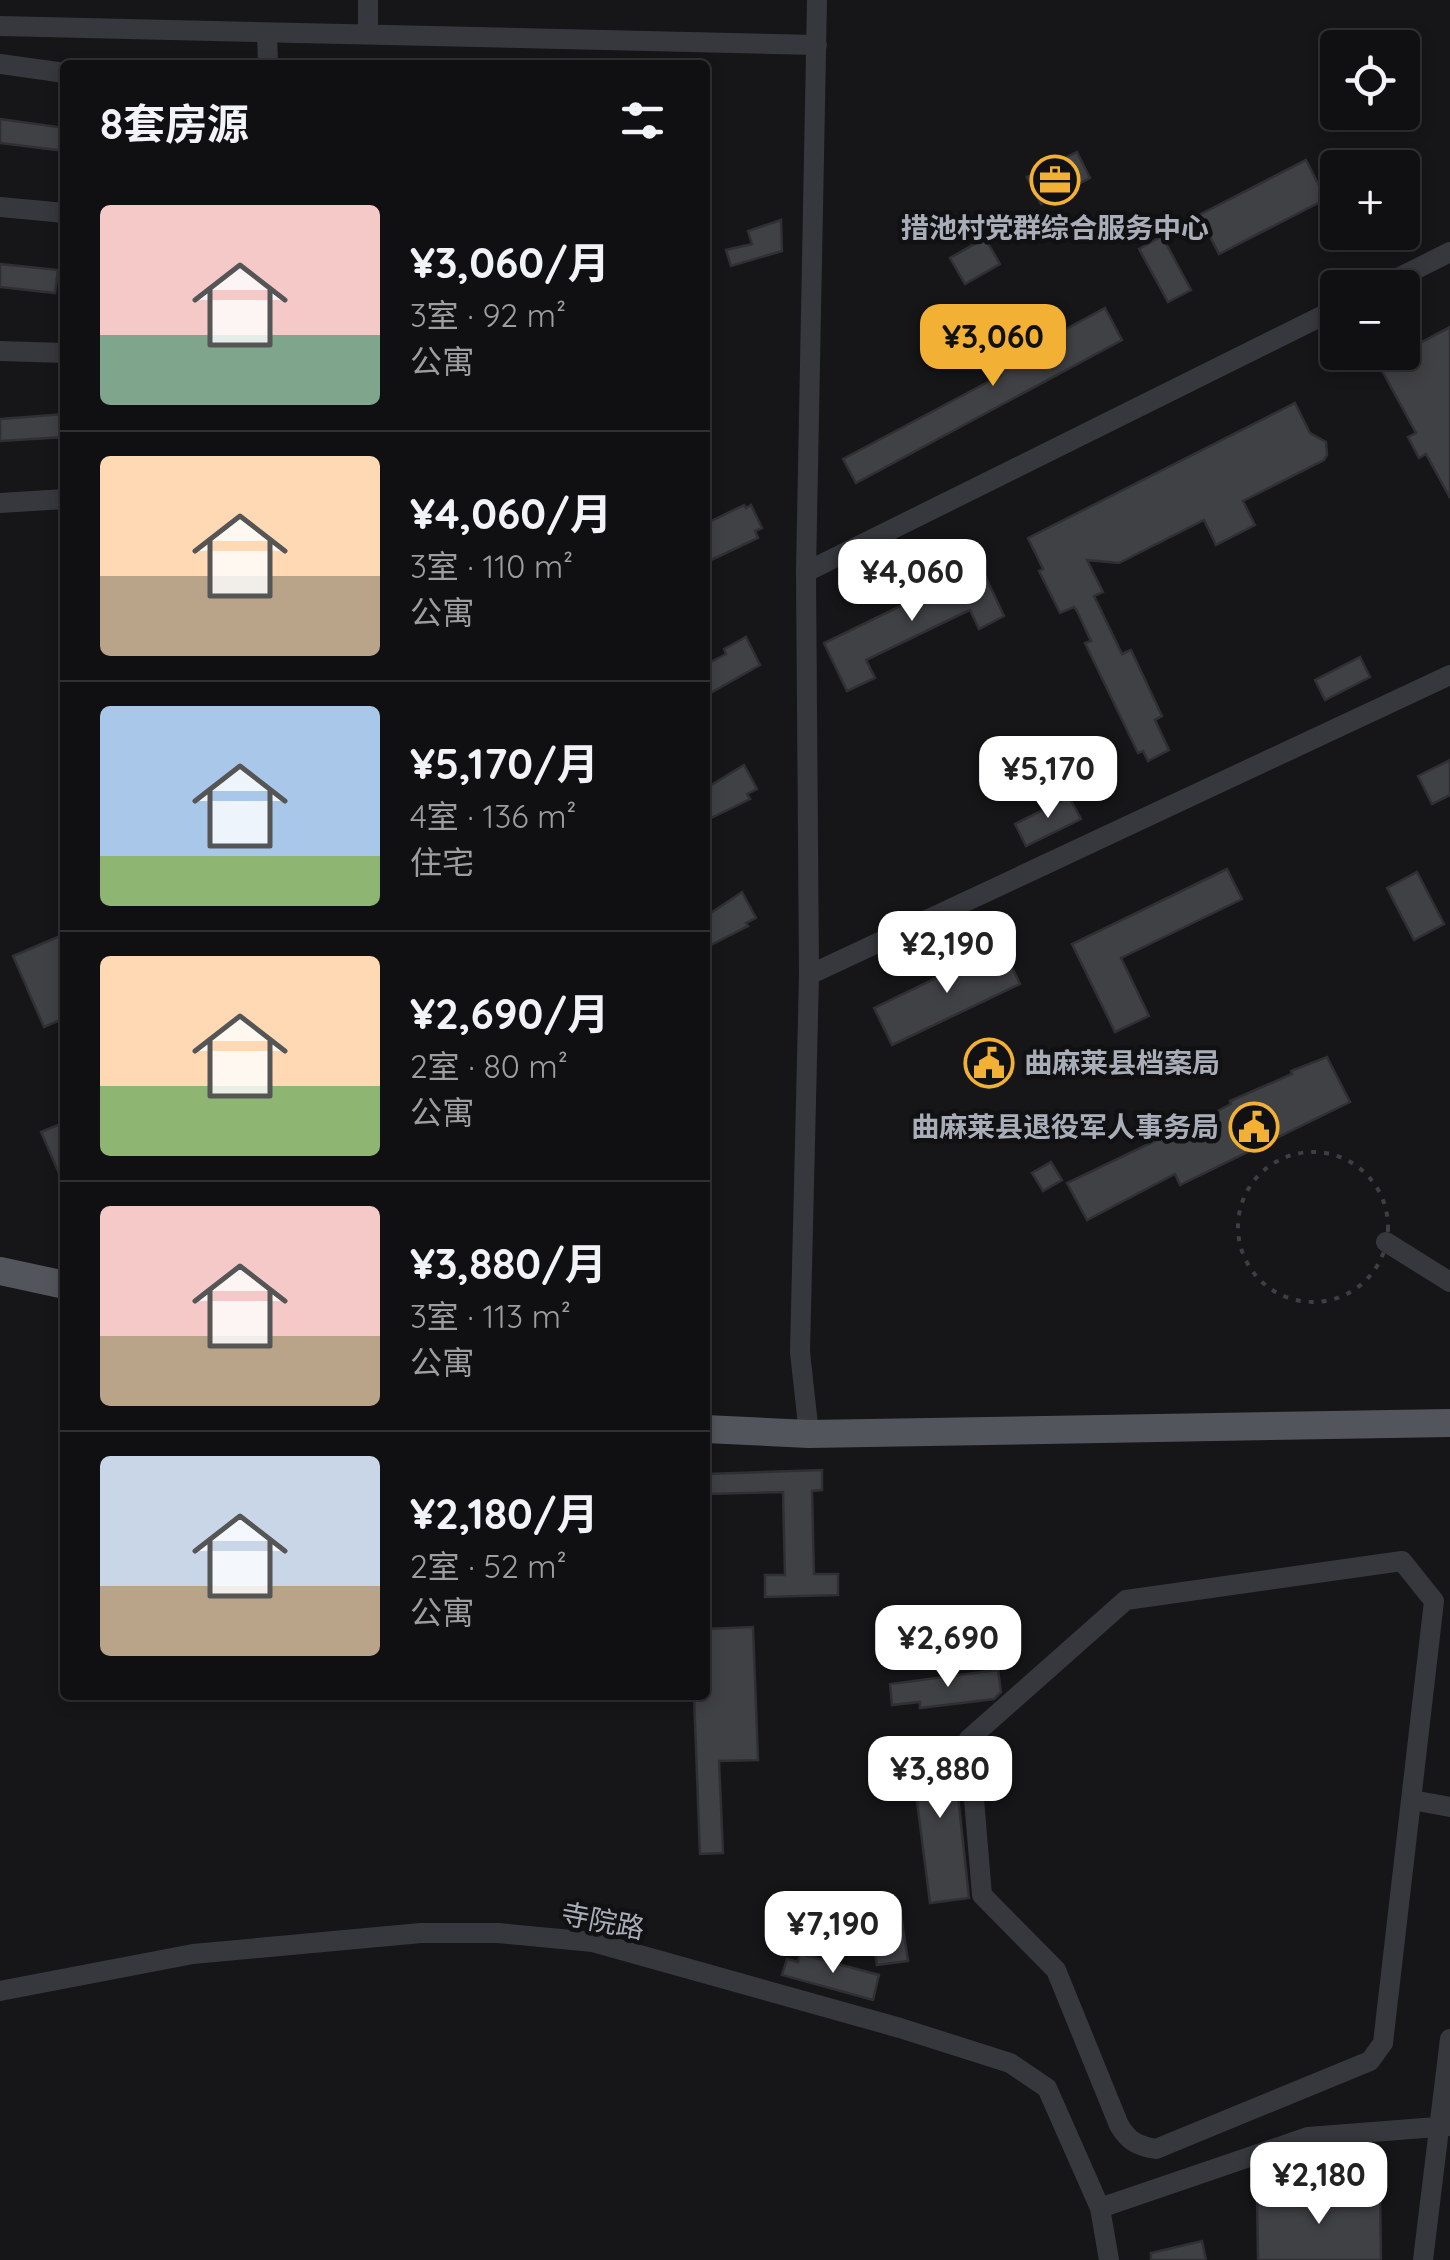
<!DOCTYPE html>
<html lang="zh">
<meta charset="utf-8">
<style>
body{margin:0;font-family:Quicksand,"Noto Sans SC",sans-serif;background:#1e1e20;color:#f1f3f6;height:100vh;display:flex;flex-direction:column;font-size:38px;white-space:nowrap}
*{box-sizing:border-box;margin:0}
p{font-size:32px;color:#9c9d9f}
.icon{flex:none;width:55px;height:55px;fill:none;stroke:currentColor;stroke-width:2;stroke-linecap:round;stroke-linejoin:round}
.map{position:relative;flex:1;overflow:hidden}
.sheet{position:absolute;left:60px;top:60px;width:650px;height:1640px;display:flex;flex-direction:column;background:#101012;border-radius:10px;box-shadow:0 5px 15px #0003,0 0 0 2px #303032}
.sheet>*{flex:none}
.fabs{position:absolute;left:1320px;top:30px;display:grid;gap:20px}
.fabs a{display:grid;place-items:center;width:100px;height:100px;border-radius:10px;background:#101012;box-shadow:0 5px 15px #0003,0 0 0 2px #303032;font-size:50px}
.price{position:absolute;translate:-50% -85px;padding:0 22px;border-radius:20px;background:#fff;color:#222;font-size:32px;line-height:65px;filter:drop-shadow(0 2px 5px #0008)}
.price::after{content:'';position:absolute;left:50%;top:60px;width:30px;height:22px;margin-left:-15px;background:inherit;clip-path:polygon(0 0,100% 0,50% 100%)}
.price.active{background:#f2b134;color:#111}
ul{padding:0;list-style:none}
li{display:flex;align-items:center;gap:30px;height:250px;padding:0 40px}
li+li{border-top:2px solid #303032}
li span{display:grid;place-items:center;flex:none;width:280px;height:200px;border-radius:10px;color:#555}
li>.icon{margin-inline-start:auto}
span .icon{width:120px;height:120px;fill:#fffc;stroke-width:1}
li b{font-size:42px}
h2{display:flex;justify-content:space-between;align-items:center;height:120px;padding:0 40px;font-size:42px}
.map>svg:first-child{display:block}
</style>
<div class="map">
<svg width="1450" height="2260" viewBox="0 0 1450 2260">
<rect width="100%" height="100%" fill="#161618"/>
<!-- building -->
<g fill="#404145" stroke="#303034" stroke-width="2.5">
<path d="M 0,119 L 65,128 L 65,151 L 0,143 Z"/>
<path d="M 1077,152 L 1090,178 L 1041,204 L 1027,177 Z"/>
<path d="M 1306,160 L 1326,199 L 1219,254 L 1199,215 Z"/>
<path d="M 781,220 L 782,251 L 731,266 L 726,250 L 752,244 L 748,231 Z"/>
<path d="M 1162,236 L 1191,290 L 1168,302 L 1139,249 Z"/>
<path d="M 985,238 L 1000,264 L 965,284 L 950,258 Z"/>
<path d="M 0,264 L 58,270 L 55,293 L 0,287 Z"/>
<path d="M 1105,308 L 1122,340 L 856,483 L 843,459 L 1001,375 L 986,345 L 1017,328 L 1029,349 Z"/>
<path d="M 1450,327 L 1450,498 L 1426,454 L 1419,458 L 1408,437 L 1416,433 L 1379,365 Z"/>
<path d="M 1295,403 L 1310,433 L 1326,442 L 1327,455 L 1324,460 L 1243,501 L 1255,525 L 1216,545 L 1204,520 L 1119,563 L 1087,560 L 1103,592 L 1094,596 L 1122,654 L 1131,650 L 1162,716 L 1155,720 L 1169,750 L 1148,761 L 1143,751 L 1138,753 L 1085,643 L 1091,641 L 1077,611 L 1074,607 L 1060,613 L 1039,571 L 1043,569 L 1028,538 Z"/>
<path d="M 64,414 L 65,437 L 0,441 L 0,419 Z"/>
<path d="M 744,505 L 746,508 L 751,505 L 762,528 L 755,531 L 758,538 L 705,563 L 705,524 Z"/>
<path d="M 981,567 L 1004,616 L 979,629 L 970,610 L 955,617 L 866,660 L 875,678 L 847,691 L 824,643 Z"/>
<path d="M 746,637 L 760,665 L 705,696 L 705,665 L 726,654 L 724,649 Z"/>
<path d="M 1360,657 L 1370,677 L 1325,700 L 1315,680 Z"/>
<path d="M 1450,760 L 1450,795 L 1432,804 L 1418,776 Z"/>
<path d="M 744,765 L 757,789 L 747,794 L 750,799 L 705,821 L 705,789 Z"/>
<path d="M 1069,797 L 1081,819 L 1026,846 L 1015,824 Z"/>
<path d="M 1227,869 L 1242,899 L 1121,958 L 1149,1016 L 1115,1032 L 1072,944 Z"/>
<path d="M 1417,872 L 1444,924 L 1414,940 L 1387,888 Z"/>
<path d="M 742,892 L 756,918 L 746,923 L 748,926 L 705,948 L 705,917 Z"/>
<path d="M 65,934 L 65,1018 L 44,1027 L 13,956 Z"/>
<path d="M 1002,946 L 1020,984 L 892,1045 L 874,1008 Z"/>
<path d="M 1327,1057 L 1350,1102 L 1180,1185 L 1175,1174 L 1087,1220 L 1067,1183 L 1178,1130 L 1176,1127 L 1190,1120 L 1192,1124 L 1231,1104 L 1230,1101 L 1292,1074 L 1291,1071 Z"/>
<path d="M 65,1122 L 65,1187 L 41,1132 Z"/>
<path d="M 1051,1162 L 1062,1180 L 1043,1191 L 1032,1173 Z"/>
<path d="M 822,1470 L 822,1490 L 812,1491 L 814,1574 L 838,1574 L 838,1595 L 765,1597 L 765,1575 L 785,1575 L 783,1492 L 709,1494 L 708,1474 Z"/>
<path d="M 753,1627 L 758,1760 L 719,1761 L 723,1853 L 700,1854 L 694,1695 L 705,1695 L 705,1629 Z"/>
<path d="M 998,1670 L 1001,1692 L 994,1699 L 920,1708 L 920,1702 L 892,1705 L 890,1684 Z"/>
<path d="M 952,1741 L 969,1898 L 930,1903 L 910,1746 Z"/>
<path d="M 901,1915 L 908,1961 L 877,1965 L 870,1920 Z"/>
<path d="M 800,1954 L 879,1975 L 873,2000 L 782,1975 L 787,1959 L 798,1962 Z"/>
<path d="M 1380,2193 L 1381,2260 L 1258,2260 L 1257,2195 Z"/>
<path d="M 1202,2241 L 1206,2260 L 1151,2260 L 1151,2253 Z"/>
</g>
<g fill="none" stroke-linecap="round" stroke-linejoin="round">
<!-- path -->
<circle stroke="#3d3f44" stroke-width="4" stroke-dasharray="5 8" stroke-linecap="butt" cx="1313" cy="1227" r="75"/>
<!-- minor -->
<g stroke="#37383d" stroke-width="20">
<path d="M 0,26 L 817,45"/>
<path d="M 267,33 L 268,65"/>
<path d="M 368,33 L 368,0"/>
<path d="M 0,64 L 65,73"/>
<path d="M 0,207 L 65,213"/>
<path d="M 1378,288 L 1450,252"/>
<path d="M 0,351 L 65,353"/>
<path d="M 0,503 L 65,499"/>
<path d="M 806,572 L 1338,308"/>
<path d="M 809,975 L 1450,675"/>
<path d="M 1386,1242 L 1450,1282"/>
<path d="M 809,1434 L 800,1352 L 809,975 L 806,572 L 817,0"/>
<path d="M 1402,1561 L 1434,1601 L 1383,2043 L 1370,2061 L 1156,2149 C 1138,2146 1128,2141 1119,2125 L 1056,1970 L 982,1895 L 969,1739 L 1126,1600 Z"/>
<path d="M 1412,1800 L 1450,1807"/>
<path d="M 0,1991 L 193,1954 L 421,1933 L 498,1933 L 593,1942 L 900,2028 L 1010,2063 L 1047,2088 L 1100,2208 L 1109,2260"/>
<path d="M 1100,2208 L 1308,2137 L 1450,2126"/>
<path d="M 1423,2260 L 1450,2039"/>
</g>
<!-- major -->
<g stroke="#53555c" stroke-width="28">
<path d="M 0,1271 L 65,1285"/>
<path d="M 705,1429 L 809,1434 L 1450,1423"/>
</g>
</g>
<!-- icons -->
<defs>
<g id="office-ring" transform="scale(2.5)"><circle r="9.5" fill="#111113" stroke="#f2b134" stroke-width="1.5"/><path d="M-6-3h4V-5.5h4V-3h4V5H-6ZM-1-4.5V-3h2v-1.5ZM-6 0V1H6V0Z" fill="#f2b134"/></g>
<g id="civic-ring" transform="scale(2.5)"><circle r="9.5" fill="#111113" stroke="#f2b134" stroke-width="1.5"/><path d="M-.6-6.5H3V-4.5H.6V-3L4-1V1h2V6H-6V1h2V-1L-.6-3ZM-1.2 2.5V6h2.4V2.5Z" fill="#f2b134"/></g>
</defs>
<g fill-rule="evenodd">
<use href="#office-ring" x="1055" y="180"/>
<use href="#civic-ring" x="989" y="1063"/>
<use href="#civic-ring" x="1254" y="1127"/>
</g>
<g text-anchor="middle" stroke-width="9" stroke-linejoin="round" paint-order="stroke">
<!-- poi labels -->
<g font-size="28" font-weight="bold" fill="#a8adb8" stroke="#111113">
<text x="1055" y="238">措池村党群综合服务中心</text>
<text x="1024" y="1073" text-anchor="start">曲麻莱县档案局</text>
<text x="1219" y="1137" text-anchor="end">曲麻莱县退役军人事务局</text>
</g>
<!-- street labels -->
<g font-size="28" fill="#a8adb8" stroke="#111113">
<text transform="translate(603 1921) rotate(11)" y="10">寺院路</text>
</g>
</g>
</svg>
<div class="fabs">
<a><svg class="icon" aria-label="locate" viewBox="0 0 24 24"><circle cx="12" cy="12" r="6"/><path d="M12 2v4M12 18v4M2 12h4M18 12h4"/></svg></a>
<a>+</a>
<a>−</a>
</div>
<b class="price active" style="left:993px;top:389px">¥3,060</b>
<b class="price" style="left:912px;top:624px">¥4,060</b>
<b class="price" style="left:1048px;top:821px">¥5,170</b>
<b class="price" style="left:947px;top:996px">¥2,190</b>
<b class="price" style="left:948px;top:1690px">¥2,690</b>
<b class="price" style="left:940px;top:1821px">¥3,880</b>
<b class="price" style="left:833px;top:1976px">¥7,190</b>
<b class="price" style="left:1319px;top:2227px">¥2,180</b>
<section class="sheet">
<h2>8套房源<svg class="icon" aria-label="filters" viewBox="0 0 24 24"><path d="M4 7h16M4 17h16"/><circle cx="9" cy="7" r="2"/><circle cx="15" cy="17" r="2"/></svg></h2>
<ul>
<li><span style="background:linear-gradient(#f6c9c9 65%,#7fa58c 0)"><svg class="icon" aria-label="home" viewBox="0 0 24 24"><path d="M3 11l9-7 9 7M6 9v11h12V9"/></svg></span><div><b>¥3,060/月</b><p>3室 · 92 m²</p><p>公寓</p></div></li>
<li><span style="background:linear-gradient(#ffd9b3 60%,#b9a48a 0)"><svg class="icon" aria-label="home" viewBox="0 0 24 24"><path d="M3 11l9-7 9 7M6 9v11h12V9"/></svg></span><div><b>¥4,060/月</b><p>3室 · 110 m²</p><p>公寓</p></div></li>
<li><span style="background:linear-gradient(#a9c7e8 75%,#8fb573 0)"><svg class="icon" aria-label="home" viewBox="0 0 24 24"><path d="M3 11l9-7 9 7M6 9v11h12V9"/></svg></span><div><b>¥5,170/月</b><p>4室 · 136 m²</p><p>住宅</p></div></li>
<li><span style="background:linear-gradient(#ffd9b3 65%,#8fb573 0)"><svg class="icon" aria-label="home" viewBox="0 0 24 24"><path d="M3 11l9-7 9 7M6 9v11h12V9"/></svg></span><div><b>¥2,690/月</b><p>2室 · 80 m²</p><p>公寓</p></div></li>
<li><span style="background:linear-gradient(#f6c9c9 65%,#b9a48a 0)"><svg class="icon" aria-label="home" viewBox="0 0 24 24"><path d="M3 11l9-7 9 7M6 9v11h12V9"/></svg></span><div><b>¥3,880/月</b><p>3室 · 113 m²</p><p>公寓</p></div></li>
<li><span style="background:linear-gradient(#c9d6e8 65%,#b9a48a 0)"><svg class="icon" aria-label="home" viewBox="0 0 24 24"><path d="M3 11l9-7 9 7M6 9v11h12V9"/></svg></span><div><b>¥2,180/月</b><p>2室 · 52 m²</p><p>公寓</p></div></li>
</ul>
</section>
</div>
